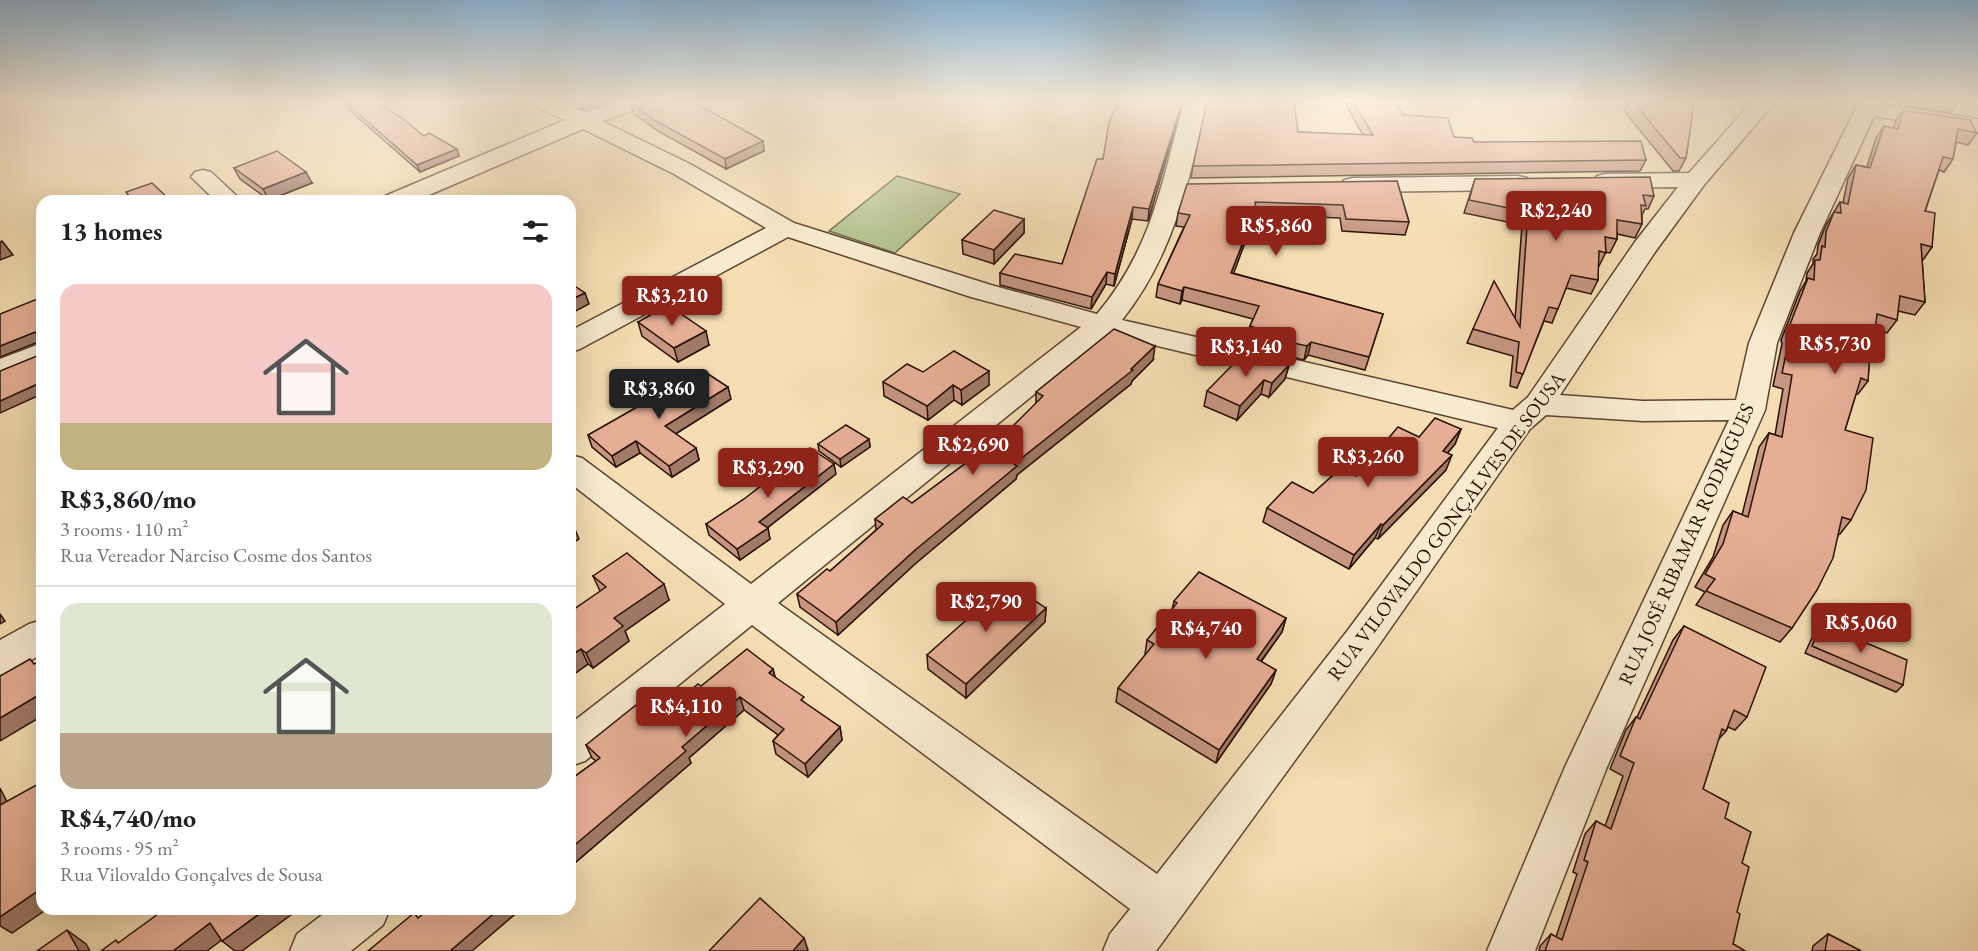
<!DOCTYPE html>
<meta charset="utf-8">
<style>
body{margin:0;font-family:"EB Garamond",serif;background:#f6f6f6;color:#202124;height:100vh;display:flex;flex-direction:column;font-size:22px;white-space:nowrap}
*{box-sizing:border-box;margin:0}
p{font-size:20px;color:#757577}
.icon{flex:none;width:33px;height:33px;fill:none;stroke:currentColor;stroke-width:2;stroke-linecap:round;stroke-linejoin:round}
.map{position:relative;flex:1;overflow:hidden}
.details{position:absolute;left:36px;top:195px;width:540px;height:720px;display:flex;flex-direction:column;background:#fff;border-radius:18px;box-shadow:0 6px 24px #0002}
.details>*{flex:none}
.price{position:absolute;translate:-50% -51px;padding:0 14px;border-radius:6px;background:#8f2418;color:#fff;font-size:20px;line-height:39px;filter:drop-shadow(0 2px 3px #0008)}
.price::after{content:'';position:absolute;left:50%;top:36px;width:18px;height:14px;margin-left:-9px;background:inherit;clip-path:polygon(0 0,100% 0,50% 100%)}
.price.selected{background:#222;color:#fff}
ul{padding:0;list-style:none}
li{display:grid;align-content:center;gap:12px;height:318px;padding:0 24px}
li+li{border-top:2px solid #e0e0e0}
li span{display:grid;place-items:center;height:186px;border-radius:18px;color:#555}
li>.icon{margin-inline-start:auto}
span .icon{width:108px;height:108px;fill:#fffc;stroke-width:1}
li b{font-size:26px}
h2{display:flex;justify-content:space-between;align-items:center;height:72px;padding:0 24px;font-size:26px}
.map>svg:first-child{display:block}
</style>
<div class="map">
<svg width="1978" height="951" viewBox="0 0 1978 951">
<rect width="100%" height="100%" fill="#f5deb3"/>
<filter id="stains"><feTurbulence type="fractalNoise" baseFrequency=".00333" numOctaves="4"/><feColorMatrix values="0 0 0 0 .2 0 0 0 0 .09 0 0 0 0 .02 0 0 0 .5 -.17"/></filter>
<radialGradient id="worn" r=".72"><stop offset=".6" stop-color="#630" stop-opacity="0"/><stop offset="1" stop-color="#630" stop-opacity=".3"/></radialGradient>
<!-- green -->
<path fill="#b6c291" stroke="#706a4c" stroke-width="1.5" d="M 897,176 L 960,194 L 895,253 L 829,231 Z"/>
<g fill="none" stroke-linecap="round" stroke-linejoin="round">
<!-- minor casing -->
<g stroke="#5d4432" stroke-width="3">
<g id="minor">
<path d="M 534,102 L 562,102 L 585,113 L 615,102 L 646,102 L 643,107 L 602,121 L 690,164 L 794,223 L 991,285 L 1097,314 C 1152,249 1162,182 1184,102 L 1206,102 C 1190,181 1173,256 1122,320 L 1513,410 L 1528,397 L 1635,242 L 1678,187 L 1605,188 L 1597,186 L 1593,181 L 1597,176 L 1605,174 L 1689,173 L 1752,102 L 1775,102 L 1704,185 L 1655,252 L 1560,395 L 1643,401 L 1736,400 L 1749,343 L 1794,233 L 1859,102 L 1881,102 L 1880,104 L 1978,119 L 1978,133 L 1874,116 L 1820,233 L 1777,343 L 1765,410 L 1607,767 L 1535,951 L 1487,951 L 1565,767 L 1729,420 L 1643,421 L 1546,415 L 1530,429 L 1374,652 L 1156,951 L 1103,951 L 1110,934 L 1130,909 L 752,625 L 585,761 L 570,766 L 570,724 L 725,604 L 570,483 L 570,455 L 582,458 L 751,584 L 1081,327 L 971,297 L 788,237 L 580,349 L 570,352 L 570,331 L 766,228 L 674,174 L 583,129 L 415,201 L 382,201 L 385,196 L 565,120 L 537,107 ZM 1108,334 L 1498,428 L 1348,630 L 1157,874 L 778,603 Z"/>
<path d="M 203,170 L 211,172 L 242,201 L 216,201 L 191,177 L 195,172 Z"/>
<path d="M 1518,176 L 1527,178 L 1530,183 L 1527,188 L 1518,190 L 1353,192 L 1344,190 L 1341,185 L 1344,180 L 1353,178 Z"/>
<path d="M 42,343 L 42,363 L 0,380 L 0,359 Z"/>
<path d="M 42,620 L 42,654 L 14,670 L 0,675 L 0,640 L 29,624 Z"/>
<path d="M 330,909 L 390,909 L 383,925 L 351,951 L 290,951 L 297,934 Z"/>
</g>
</g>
<!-- minor -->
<use href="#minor" fill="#f8eace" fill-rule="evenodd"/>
</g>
<!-- wall -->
<g fill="#c69680" stroke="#2a1107" stroke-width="1.5">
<path d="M 340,102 L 375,102 L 424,136 L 459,156 L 420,172 Z"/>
<path d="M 577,102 L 605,102 L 584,110 L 579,108 Z"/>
<path d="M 1117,102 L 1183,102 L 1148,221 L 1132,219 L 1114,286 L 1106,284 L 1091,309 L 1000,285 L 1000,273 L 1062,264 L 1103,159 L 1117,109 Z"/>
<path d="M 1344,102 L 1394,102 L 1404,115 L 1454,137 L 1474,142 L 1646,160 L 1640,171 L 1191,178 L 1193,166 L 1298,132 L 1363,135 Z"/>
<path d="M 1628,102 L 1694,102 L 1686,158 L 1679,171 L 1673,171 L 1624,111 Z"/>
<path d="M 1899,102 L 1972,102 L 1970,105 L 1957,103 L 1951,113 L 1900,105 Z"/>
<path d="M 631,103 L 701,106 L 763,141 L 764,151 L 726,169 L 658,131 L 633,113 Z"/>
<path d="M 1903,110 L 1977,133 L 1968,145 L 1956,142 L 1953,159 L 1944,172 L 1939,170 L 1925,211 L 1932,247 L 1923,260 L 1922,260 L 1925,302 L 1915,315 L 1898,311 L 1897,320 L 1887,333 L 1875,330 L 1874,342 L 1870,346 L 1868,381 L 1858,394 L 1856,394 L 1845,430 L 1851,520 L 1840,534 L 1839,534 L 1792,628 L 1780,642 L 1696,605 L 1705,592 L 1695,587 L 1713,557 L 1723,525 L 1733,511 L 1742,515 L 1759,447 L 1769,433 L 1775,435 L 1783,389 L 1773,386 L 1782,344 L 1781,340 L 1800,291 L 1806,281 L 1807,273 L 1813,264 L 1813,259 L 1817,254 L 1818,245 L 1826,225 L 1840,202 L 1843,203 L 1848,178 L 1856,165 L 1867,167 L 1876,138 L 1884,126 L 1894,128 L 1895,122 Z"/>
<path d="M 234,168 L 312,183 L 269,200 L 240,179 Z"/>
<path d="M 1475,179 L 1654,196 L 1648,209 L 1645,209 L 1642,215 L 1642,224 L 1635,238 L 1617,234 L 1617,239 L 1610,253 L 1606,252 L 1599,266 L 1598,266 L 1598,280 L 1591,294 L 1566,288 L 1552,323 L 1544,321 L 1517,388 L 1510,386 L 1513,356 L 1467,343 L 1473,329 L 1515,319 L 1522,225 L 1464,213 Z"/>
<path d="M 1397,181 L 1409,222 L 1405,235 L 1342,231 L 1340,218 L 1255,215 L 1253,221 L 1233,273 L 1383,314 L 1365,370 L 1308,355 L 1304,360 L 1258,349 L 1260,343 L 1247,339 L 1250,326 L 1253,319 L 1182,300 L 1180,304 L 1156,297 L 1158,284 L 1184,227 L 1176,226 L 1178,213 Z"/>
<path d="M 1024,219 L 1024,233 L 994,264 L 963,254 L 962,240 Z"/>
<path d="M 638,322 L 709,345 L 678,362 L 642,336 Z"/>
<path d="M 1153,360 L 1132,381 L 1131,384 L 1017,475 L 1016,479 L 915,564 L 838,635 L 800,607 L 797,594 L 830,571 L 876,530 L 875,519 L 912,503 L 1005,434 L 1036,404 L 1036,392 Z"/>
<path d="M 1289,365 L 1285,379 L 1269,397 L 1261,394 L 1237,420 L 1204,406 L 1207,391 Z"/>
<path d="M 923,372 L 989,385 L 962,405 L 954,400 L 928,420 L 884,396 L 883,382 Z"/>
<path d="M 731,399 L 675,434 L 696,448 L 699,460 L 672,477 L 640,453 L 616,467 L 592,447 L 588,435 Z"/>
<path d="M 1461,429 L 1455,444 L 1447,453 L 1446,470 L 1378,539 L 1375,538 L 1349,569 L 1263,522 L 1267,508 L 1313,493 L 1356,476 L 1419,437 Z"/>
<path d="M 869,439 L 870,447 L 841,467 L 819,451 L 818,444 Z"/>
<path d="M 836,474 L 767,528 L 770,539 L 740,560 L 709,535 L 706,524 Z"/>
<path d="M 593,576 L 669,600 L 625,631 L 629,641 L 593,668 L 588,664 L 570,677 L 600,591 Z"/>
<path d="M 1174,601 L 1286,618 L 1282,632 L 1261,662 L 1276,670 L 1271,684 L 1216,763 L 1116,702 L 1118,688 L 1146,654 L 1145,654 L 1147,640 L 1172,610 Z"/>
<path d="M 1046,608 L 1045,622 L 966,698 L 928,669 L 927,655 Z"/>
<path d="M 1821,624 L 1903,685 L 1896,692 L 1805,653 L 1815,631 Z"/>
<path d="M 1684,626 L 1747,717 L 1735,730 L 1728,727 L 1726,731 L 1718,740 L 1703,789 L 1725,818 L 1742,863 L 1733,944 L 1745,951 L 1539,951 L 1540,946 L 1551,934 L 1556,937 L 1577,874 L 1573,872 L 1585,834 L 1596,821 L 1605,826 L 1623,776 L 1610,769 L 1626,730 L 1636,717 L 1637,717 L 1673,640 Z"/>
<path d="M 773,669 L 775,677 L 805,703 L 840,727 L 842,740 L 808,777 L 776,754 L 773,741 L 778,735 L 744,710 L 689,758 L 691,763 L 570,867 L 570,780 L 596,761 L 592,758 L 586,745 L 654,722 L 701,686 Z"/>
<path d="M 1828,934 L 1861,951 L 1812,951 L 1813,946 Z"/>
</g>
<!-- shaded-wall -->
<g fill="#a17a68" stroke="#2a1107" stroke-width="1.5">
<path d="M 581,102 L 605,102 L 584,110 Z"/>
<path d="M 1182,102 L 1183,102 L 1148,221 L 1149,209 Z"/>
<path d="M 763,141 L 764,151 L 726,169 L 725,159 Z"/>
<path d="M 457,149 L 459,156 L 420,172 L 417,165 Z"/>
<path d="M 306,172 L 312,183 L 269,200 L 263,189 Z"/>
<path d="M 1133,207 L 1132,219 L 1114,286 L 1115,274 Z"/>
<path d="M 1256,209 L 1253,221 L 1229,286 L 1231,273 Z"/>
<path d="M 1024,219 L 1024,233 L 994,264 L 994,250 Z"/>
<path d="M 2,241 L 13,255 L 0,260 L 0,242 Z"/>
<path d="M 1107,272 L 1106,284 L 1091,309 L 1092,297 Z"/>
<path d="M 1184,287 L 1182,300 L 1180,304 L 1182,291 Z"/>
<path d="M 585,293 L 589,304 L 570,314 L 570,300 Z"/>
<path d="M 706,331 L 709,345 L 678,362 L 674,348 Z"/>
<path d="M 35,332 L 41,341 L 0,357 L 0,346 Z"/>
<path d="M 1311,342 L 1308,355 L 1304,360 L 1307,346 Z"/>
<path d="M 1155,346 L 1153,360 L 1132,381 L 1131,384 L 1017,475 L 1016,479 L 915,564 L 838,635 L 836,622 L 914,551 L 1014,464 L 1131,369 Z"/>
<path d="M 1289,365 L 1285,379 L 1269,397 L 1272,383 Z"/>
<path d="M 989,371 L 989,385 L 962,405 L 961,390 Z"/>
<path d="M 1264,380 L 1261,394 L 1237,420 L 1240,406 Z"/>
<path d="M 42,382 L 42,394 L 0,413 L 0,401 Z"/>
<path d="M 953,385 L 954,400 L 928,420 L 927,406 Z"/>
<path d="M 728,387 L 731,399 L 669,438 L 665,426 Z"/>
<path d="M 1461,429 L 1455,444 L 1437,466 L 1443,451 Z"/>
<path d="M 869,439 L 870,447 L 841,467 L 840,459 Z"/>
<path d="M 636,441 L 640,453 L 616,467 L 612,456 Z"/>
<path d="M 696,448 L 699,460 L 672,477 L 669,466 Z"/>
<path d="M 1452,455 L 1446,470 L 1378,539 L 1383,525 Z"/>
<path d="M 834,464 L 836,474 L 762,532 L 759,522 Z"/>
<path d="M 1381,524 L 1375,538 L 1349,569 L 1354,555 Z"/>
<path d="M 574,527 L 579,539 L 570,545 L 570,530 Z"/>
<path d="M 768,528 L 770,539 L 740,560 L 737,549 Z"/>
<path d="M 664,584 L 669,600 L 625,631 L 629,641 L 593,668 L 586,653 L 614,618 Z"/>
<path d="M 1046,608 L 1045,622 L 966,698 L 966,684 Z"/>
<path d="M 0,614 L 5,621 L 0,624 Z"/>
<path d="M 1286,618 L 1282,632 L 1252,673 L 1257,659 Z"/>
<path d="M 581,649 L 588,664 L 570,677 L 570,656 Z"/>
<path d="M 773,669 L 776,682 L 769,673 Z"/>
<path d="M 1276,670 L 1271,684 L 1216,763 L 1219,750 Z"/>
<path d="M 42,693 L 42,716 L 0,741 L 0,718 Z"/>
<path d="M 740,697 L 744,710 L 689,758 L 691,763 L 570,867 L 570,849 L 682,747 Z"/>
<path d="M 840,727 L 842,740 L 808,777 L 805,764 Z"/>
<path d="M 0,788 L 16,819 L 0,806 Z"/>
<path d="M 42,888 L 42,909 L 47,909 L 12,933 L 0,926 L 0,917 Z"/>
<path d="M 266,909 L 299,909 L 242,951 L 235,951 L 222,941 Z"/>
<path d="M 499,909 L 521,909 L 472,951 L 450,951 Z"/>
<path d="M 210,923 L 227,936 L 207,951 L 173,951 Z"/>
<path d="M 67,930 L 86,944 L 90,951 L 79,951 Z"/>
<path d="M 804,938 L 808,950 L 807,951 L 793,951 Z"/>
</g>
<!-- building -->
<g fill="#e6ae95" stroke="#2a1107" stroke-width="1.5">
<path d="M 345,102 L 375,102 L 401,117 L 424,136 L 429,133 L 457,149 L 417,165 Z"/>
<path d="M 635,102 L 698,102 L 697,104 L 763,141 L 725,159 L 656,121 L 631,103 Z"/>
<path d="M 1118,102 L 1182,102 L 1149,209 L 1133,207 L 1115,274 L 1107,272 L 1092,297 L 1000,273 L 1015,254 L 1062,264 L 1097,159 L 1103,159 L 1109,123 L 1114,109 L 1118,109 Z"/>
<path d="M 1207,102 L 1294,102 L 1298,132 L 1373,135 L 1353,102 L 1394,102 L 1404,115 L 1448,118 L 1454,137 L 1472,138 L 1474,142 L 1641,141 L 1646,160 L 1193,166 Z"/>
<path d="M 1633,102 L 1694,102 L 1686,158 L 1680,158 Z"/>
<path d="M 1903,110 L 1970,120 L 1977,133 L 1958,129 L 1953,159 L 1943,157 L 1925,211 L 1935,213 L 1932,247 L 1921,244 L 1925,302 L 1900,296 L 1897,320 L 1877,314 L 1874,342 L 1871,341 L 1868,381 L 1861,378 L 1845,430 L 1873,438 L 1866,490 L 1851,520 L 1842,517 L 1833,558 L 1817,590 L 1792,628 L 1706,591 L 1715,579 L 1705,574 L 1723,544 L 1733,511 L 1748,517 L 1769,433 L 1782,437 L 1792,375 L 1782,373 L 1791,331 L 1789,327 L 1808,278 L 1814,280 L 1815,260 L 1820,260 L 1822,246 L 1825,247 L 1826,232 L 1834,212 L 1841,213 L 1840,202 L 1848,204 L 1856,165 L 1870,168 L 1884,126 L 1898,129 Z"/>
<path d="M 277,151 L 306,172 L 263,189 L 234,168 Z"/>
<path d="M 1650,177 L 1654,196 L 1643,195 L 1646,206 L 1641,205 L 1642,224 L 1617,220 L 1617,239 L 1605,237 L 1606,253 L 1599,251 L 1598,280 L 1571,275 L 1558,309 L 1549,307 L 1523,374 L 1516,372 L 1519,342 L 1473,329 L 1494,281 L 1520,327 L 1528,212 L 1469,200 L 1475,179 Z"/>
<path d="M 1397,181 L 1409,222 L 1346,219 L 1343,205 L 1255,202 L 1256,209 L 1231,273 L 1383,314 L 1369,357 L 1311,342 L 1307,346 L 1261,336 L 1266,331 L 1250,326 L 1259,306 L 1184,287 L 1182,291 L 1158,284 L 1190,215 L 1178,213 L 1187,184 Z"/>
<path d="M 152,183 L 171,201 L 133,201 L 126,192 Z"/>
<path d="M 994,210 L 1024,219 L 994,250 L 962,240 Z"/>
<path d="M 570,283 L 585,293 L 570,300 Z"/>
<path d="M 42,297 L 42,382 L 0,401 L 0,371 L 37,356 L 38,334 L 35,332 L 0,346 L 0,314 Z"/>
<path d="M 668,305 L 706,331 L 674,348 L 638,322 Z"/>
<path d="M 1114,329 L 1155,346 L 1131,369 L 1133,370 L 1014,464 L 1017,466 L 914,551 L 836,622 L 797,594 L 827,569 L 830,571 L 883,524 L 875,519 L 903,497 L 912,503 L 1005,434 L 1043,396 L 1036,392 Z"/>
<path d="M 954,351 L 989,371 L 961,390 L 953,385 L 927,406 L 883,382 L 907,364 L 923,372 Z"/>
<path d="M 1243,354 L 1289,365 L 1272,383 L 1264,380 L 1240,406 L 1207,391 Z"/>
<path d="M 702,370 L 728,387 L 665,426 L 696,448 L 669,466 L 636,441 L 612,456 L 588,435 Z"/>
<path d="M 1435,418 L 1461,429 L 1443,451 L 1452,455 L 1383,525 L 1381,524 L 1354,555 L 1267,508 L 1292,482 L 1313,493 L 1341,468 L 1356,476 L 1398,427 L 1419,437 Z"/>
<path d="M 846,425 L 869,439 L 840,459 L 818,444 Z"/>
<path d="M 810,448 L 834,464 L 759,522 L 768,528 L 737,549 L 706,524 L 744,499 Z"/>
<path d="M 570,524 L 574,527 L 570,530 Z"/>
<path d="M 627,553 L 664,584 L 614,618 L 623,626 L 586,653 L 581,649 L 570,656 L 570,612 L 606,587 L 593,576 Z"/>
<path d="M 1199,572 L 1286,618 L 1257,659 L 1276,670 L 1219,750 L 1118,688 L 1154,644 L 1147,640 L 1177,603 L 1174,601 Z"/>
<path d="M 1008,583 L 1046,608 L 966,684 L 927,655 Z"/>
<path d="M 1821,624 L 1907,660 L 1903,685 L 1812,646 Z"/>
<path d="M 1684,626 L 1766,667 L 1747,717 L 1734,710 L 1726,731 L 1722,729 L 1703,789 L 1729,803 L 1725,818 L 1751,832 L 1742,863 L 1749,867 L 1737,912 L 1740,914 L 1733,944 L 1745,951 L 1545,951 L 1551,934 L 1562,940 L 1588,862 L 1584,860 L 1596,821 L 1611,829 L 1634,763 L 1620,756 L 1636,717 L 1640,719 Z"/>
<path d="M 747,649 L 773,669 L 769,673 L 804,697 L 801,700 L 840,727 L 805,764 L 773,741 L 784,729 L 740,697 L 682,747 L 686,751 L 570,849 L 570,780 L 600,758 L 586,745 L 636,705 L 654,722 L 698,684 L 701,686 Z"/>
<path d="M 30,659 L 34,664 L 42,660 L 42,693 L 0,718 L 0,676 Z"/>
<path d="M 40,783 L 42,788 L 42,888 L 0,917 L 0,805 Z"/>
<path d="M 760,898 L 804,938 L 793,951 L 709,951 Z"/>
<path d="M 165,909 L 266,909 L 222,941 L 210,923 L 173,951 L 101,951 L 116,940 L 118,943 Z"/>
<path d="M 429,909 L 499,909 L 450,951 L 368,951 L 414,913 L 418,918 Z"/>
<path d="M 67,930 L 79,951 L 37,951 Z"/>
<path d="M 1828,934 L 1861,951 L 1825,951 Z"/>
</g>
<!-- sky -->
<linearGradient id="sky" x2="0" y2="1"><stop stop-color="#8bb6d5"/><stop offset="0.43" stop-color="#faf0dd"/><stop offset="1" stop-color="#faf0dd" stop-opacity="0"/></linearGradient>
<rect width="1978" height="235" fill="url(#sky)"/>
<g text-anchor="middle" stroke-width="4.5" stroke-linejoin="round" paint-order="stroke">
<!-- street labels -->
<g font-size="20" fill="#2a1107" stroke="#f8eace">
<text transform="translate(1446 526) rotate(-53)" y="7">RUA VILOVALDO GONÇALVES DE SOUSA</text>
<text transform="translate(1686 544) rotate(-66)" y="7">RUA JOSÉ RIBAMAR RODRIGUES</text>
</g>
</g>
<rect width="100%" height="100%" filter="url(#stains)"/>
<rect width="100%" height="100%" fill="url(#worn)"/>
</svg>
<b class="price" style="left:1556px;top:242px">R$2,240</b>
<b class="price" style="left:1276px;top:257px">R$5,860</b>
<b class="price" style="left:672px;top:327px">R$3,210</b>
<b class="price" style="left:1835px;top:375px">R$5,730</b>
<b class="price" style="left:1246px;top:378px">R$3,140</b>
<b class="price selected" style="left:659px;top:420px">R$3,860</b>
<b class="price" style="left:973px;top:476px">R$2,690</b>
<b class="price" style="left:1368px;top:488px">R$3,260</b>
<b class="price" style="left:768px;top:499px">R$3,290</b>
<b class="price" style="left:986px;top:633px">R$2,790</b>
<b class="price" style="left:1861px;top:654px">R$5,060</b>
<b class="price" style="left:1206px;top:660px">R$4,740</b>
<b class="price" style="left:686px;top:738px">R$4,110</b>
<section class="details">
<h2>13 homes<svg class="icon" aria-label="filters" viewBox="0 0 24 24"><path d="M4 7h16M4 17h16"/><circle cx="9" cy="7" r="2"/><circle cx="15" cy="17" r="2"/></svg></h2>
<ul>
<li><span style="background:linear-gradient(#f6c9c9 75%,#c2b280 0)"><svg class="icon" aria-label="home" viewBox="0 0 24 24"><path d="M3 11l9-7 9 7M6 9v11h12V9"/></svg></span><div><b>R$3,860/mo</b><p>3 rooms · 110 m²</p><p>Rua Vereador Narciso Cosme dos Santos</p></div></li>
<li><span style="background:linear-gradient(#dfe7d0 70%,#b9a48a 0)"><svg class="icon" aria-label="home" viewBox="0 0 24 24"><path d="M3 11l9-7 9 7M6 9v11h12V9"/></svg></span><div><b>R$4,740/mo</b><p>3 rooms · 95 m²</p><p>Rua Vilovaldo Gonçalves de Sousa</p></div></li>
</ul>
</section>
</div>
